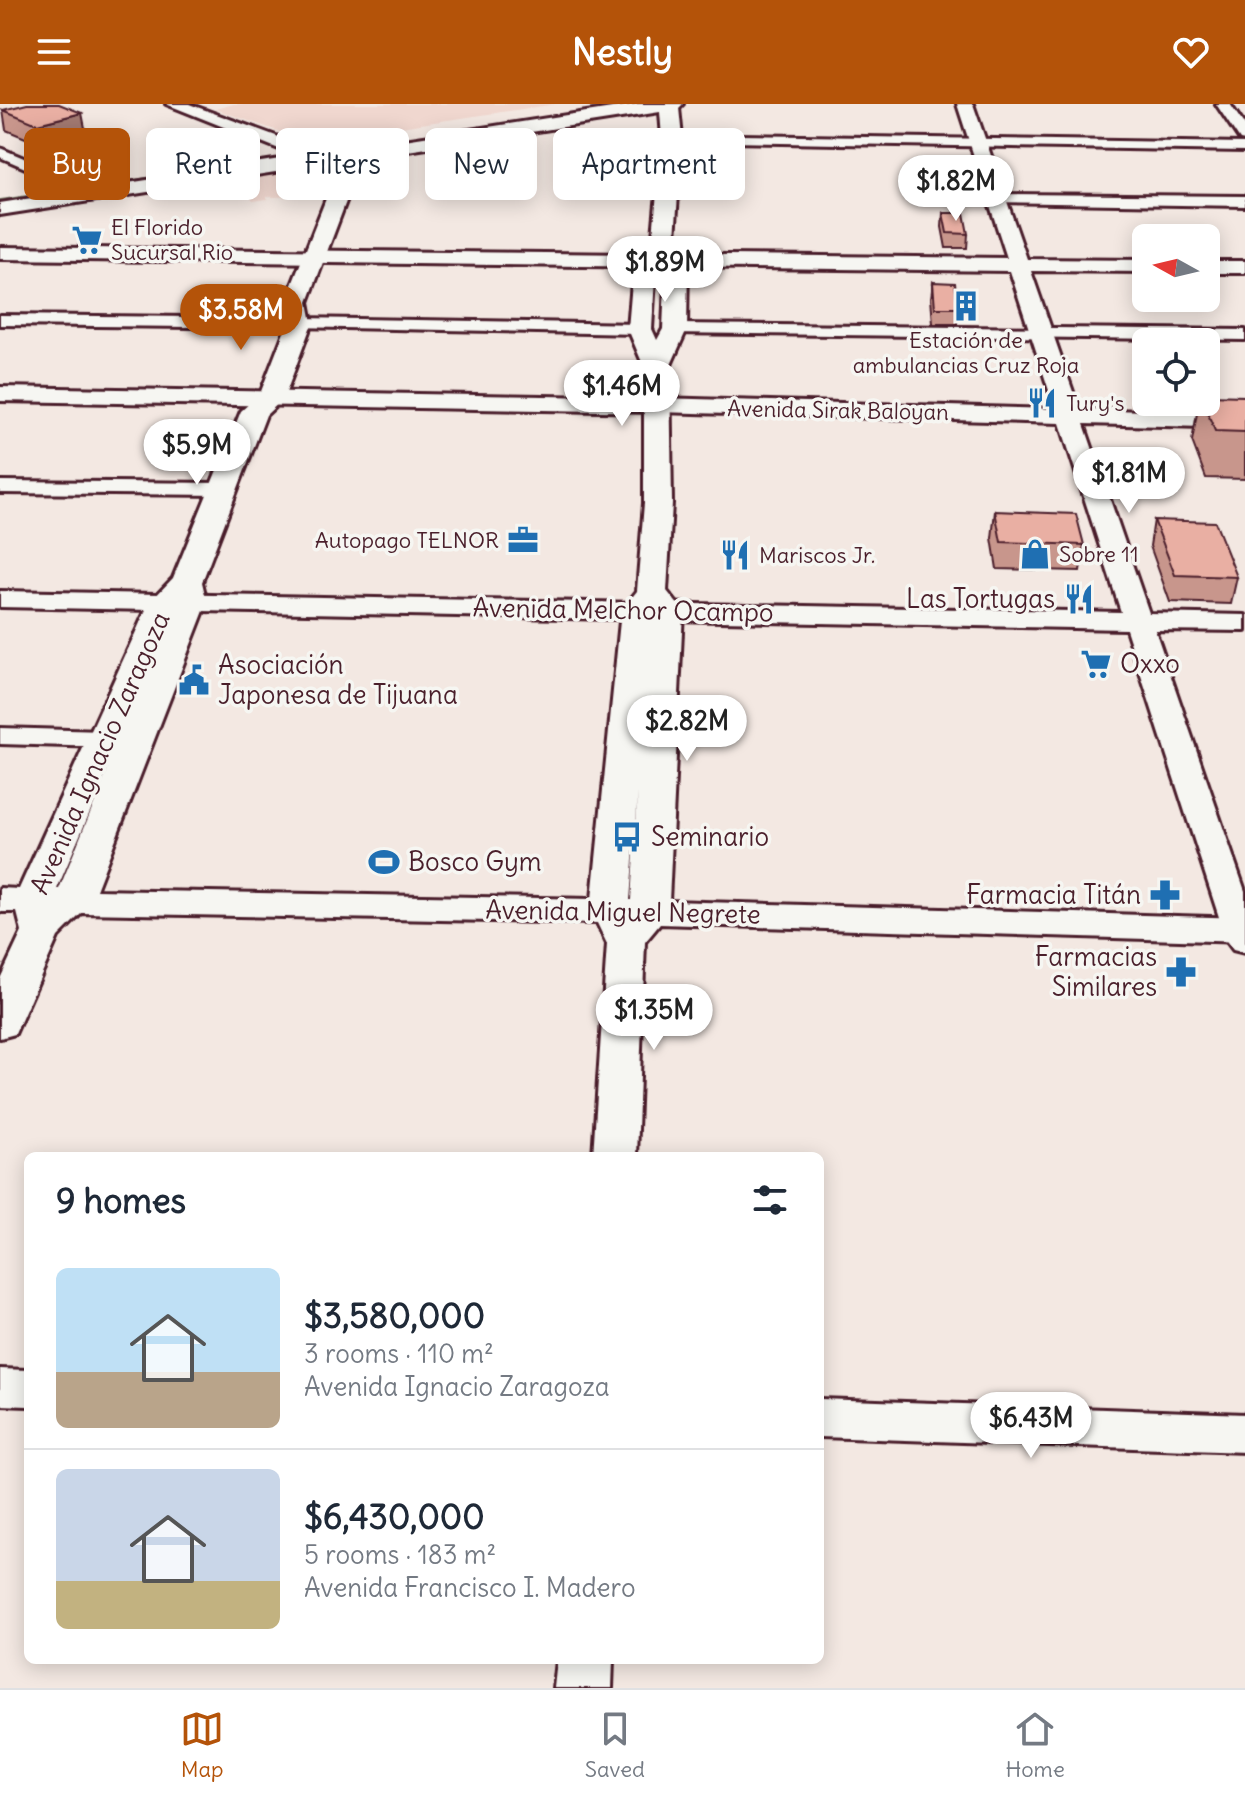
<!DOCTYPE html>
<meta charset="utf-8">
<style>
body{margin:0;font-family:Delius,sans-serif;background:#f2f2f3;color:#1f2937;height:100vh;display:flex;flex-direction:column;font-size:30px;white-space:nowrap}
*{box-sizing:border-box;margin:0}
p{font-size:26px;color:#747a83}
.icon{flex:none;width:44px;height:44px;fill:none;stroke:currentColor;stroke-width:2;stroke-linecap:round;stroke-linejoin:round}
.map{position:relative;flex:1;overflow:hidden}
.drawer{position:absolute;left:24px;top:1048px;width:800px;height:512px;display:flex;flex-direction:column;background:#fff;border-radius:12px;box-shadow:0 4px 20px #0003}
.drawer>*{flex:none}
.banner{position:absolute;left:24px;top:24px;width:800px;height:72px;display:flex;gap:16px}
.needle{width:52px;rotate:278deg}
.controls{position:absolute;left:1132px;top:120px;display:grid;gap:16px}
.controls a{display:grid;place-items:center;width:88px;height:88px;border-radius:12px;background:#fff;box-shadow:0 4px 20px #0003;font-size:40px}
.price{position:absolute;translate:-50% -68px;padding:0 18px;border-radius:28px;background:#fff;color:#222;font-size:26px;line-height:52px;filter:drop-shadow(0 2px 4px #0008)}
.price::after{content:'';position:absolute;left:50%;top:48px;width:24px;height:18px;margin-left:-12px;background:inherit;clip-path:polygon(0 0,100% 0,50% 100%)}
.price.current{background:#b45309;color:#fff}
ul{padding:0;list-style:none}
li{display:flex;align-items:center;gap:24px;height:200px;padding:0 32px}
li+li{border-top:2px solid #e0e1e3}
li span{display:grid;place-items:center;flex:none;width:224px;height:160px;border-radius:12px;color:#555}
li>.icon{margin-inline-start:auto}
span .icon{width:96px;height:96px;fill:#fffc;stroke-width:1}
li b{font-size:34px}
h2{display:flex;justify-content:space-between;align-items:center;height:96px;padding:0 32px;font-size:34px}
.pill{padding:0 28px;border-radius:12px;background:#fff;box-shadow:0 4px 20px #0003;font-size:28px;line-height:72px}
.pill.current{background:#b45309;color:#fff}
header{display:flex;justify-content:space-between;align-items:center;height:104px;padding:0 32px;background:#b45309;color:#fff;font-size:36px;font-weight:700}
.menu{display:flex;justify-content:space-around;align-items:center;height:112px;border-top:2px solid #e0e1e3;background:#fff;font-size:22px;color:#747a83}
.menu a{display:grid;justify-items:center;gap:4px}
.menu .current{color:#b45309}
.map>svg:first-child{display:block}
</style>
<header><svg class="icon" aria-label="menu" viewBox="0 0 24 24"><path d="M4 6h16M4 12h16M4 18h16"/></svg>Nestly<svg class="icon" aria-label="heart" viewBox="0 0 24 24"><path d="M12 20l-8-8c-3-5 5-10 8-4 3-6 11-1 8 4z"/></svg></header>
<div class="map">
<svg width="1245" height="1584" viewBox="0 0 1245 1584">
<rect width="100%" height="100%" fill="#f3e8e2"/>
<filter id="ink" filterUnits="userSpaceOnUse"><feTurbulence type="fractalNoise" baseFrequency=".0125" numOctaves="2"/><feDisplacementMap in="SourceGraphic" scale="16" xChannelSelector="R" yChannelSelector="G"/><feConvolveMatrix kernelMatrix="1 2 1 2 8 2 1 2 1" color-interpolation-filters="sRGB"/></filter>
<g filter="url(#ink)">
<!-- built -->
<g fill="#f0d7cf">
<path d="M 234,0 L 556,0 L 306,37 L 215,5 Z"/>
<path d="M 329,59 L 335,61 L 322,92 L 267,93 L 267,95 L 253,97 L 234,73 Z"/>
</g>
<!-- green -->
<path fill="#a1e2ab" stroke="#76806b" stroke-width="2" d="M 346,44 L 342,49 L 0,100 L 0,96 Z"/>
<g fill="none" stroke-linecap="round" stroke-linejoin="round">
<!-- minor casing -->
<g stroke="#4a1f2b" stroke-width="6">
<g id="minor">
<path d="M 1216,0 L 1230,0 L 1245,22 L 1245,37 L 1240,36 Z"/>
<path d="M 672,30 L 1245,39 L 1245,47 L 667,37 L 665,34 Z"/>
<path d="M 0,44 L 81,78 L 84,81 L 81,84 L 71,84 L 0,53 Z"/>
<path d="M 997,90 L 1245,92 L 1245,102 L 992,98 L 992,92 Z"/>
<path d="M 0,211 L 279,214 L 288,219 L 279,224 L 0,221 Z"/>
<path d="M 300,214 L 640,220 L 649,225 L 640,230 L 294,223 L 291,219 Z"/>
<path d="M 675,220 L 1245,226 L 1245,236 L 669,229 L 666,225 L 669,221 Z"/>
<path d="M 0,377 L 224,379 L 234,385 L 224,391 L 0,389 Z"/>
<path d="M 0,624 L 103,627 L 112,630 L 116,635 L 112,640 L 103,643 L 0,640 Z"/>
</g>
</g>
<!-- tertiary casing -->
<g stroke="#4a1f2b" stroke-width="6">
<g id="tertiary">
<path d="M 166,0 L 189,0 L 306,43 L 309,47 L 300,52 L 294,51 Z"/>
<path d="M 957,0 L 973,0 L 1027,155 L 1146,156 L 1146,168 L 1031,167 L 1079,305 L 1245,310 L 1245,324 L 1084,320 L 1149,509 L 1245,511 L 1245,527 L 1155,526 L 1245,787 L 1245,849 L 1233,846 L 1227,838 L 1126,525 L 0,503 L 0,487 L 1121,508 L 1060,319 L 659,308 L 0,297 L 0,283 L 659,294 L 1055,305 L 1010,167 L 0,155 L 0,143 L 1007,154 Z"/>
<rect x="1206" y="157" width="39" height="12"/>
<path d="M 0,1265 L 28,1266 L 28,1302 L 0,1301 Z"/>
<path d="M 820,1295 L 1245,1310 L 1245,1348 L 820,1333 Z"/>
</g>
</g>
<!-- secondary casing -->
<g stroke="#4a1f2b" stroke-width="6">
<g id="secondary">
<path d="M 638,0 L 683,0 L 679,4 L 682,34 L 675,133 L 688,156 L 687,225 L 670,263 L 672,399 L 667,487 L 683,507 L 669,797 L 1245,814 L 1245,838 L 660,820 L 645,838 L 637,1052 L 593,1052 L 607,840 L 597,819 L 82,809 L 58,833 L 15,930 L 0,934 L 0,875 L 22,828 L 17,808 L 0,808 L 0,784 L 19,785 L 149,499 L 173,474 L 241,307 L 260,290 L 286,223 L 273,222 L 269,217 L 286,196 L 329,87 L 346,57 L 0,111 L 0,99 L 357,43 L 376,32 L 383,34 L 385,39 ZM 660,8 L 662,34 L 653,132 L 634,155 L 628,225 L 644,263 L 644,399 L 637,487 L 621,507 L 592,795 L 96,786 L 207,499 L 202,478 L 266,311 L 284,294 L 312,219 L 308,198 L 350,87 L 369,53 ZM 662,149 L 666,156 L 663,225 L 657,236 L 652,225 L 656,156 ZM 109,663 L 59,785 L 57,785 ZM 638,688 L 631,796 L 630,796 Z"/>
<path d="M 557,1556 L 613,1556 L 612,1584 L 554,1584 Z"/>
</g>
</g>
<!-- minor -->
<use href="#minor" fill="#f6f6f2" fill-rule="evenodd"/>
<!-- tertiary -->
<use href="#tertiary" fill="#f6f6f2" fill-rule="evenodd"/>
<!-- secondary -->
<use href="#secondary" fill="#f6f6f2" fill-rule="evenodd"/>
</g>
<!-- wall -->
<g fill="#c8968c" stroke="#4a1f2b" stroke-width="2">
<path d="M 3,6 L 86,29 L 40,40 L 6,26 Z"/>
<path d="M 943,109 L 968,130 L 967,144 L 946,144 L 942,123 Z"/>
<path d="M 933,178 L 958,204 L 957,220 L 933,220 L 931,194 Z"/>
<path d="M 1245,292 L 1245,375 L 1206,374 L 1192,337 L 1199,298 Z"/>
<path d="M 995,407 L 1084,441 L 1080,467 L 997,465 L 992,434 Z"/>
<path d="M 1154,416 L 1237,473 L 1231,500 L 1170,498 L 1150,442 Z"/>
</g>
<!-- shaded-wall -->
<path fill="#a37a72" stroke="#4a1f2b" stroke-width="2" d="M 82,9 L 86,29 L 40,40 L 37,20 Z"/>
<!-- building -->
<g fill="#e9afa3" stroke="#4a1f2b" stroke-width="2">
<path d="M 27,0 L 59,0 L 82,9 L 37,20 L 3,6 Z"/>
<path d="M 943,109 L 964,109 L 968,130 L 947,129 Z"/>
<path d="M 933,178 L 955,179 L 958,204 L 935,204 Z"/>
<path d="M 1206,291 L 1245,292 L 1245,328 L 1215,327 L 1203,298 L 1206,298 Z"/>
<path d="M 995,407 L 1076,410 L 1084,441 L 1001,438 Z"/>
<path d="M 1154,416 L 1215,418 L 1237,473 L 1175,471 Z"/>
</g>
</g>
<!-- icons -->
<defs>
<g id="supermarket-bare" transform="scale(2.4)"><path d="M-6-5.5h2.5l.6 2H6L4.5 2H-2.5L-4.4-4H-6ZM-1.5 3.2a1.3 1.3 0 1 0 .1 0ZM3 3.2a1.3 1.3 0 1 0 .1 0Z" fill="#1f6fb2" stroke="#f6f6f2" stroke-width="2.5" paint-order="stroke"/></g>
<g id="building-bare" transform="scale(2.4)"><path d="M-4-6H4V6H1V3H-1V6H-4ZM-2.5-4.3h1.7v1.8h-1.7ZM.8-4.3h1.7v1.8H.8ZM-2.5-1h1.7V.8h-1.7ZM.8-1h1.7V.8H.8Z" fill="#1f6fb2" stroke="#f6f6f2" stroke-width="2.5" paint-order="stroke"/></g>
<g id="restaurant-bare" transform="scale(2.4)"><path d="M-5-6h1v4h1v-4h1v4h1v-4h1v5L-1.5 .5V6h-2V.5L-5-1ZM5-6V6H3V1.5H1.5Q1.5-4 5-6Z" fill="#1f6fb2" stroke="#f6f6f2" stroke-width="2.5" paint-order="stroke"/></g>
<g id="office-bare" transform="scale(2.4)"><path d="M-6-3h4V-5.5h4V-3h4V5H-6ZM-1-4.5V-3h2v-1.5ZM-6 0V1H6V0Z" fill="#1f6fb2" stroke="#f6f6f2" stroke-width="2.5" paint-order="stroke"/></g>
<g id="shop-bare" transform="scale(2.4)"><path d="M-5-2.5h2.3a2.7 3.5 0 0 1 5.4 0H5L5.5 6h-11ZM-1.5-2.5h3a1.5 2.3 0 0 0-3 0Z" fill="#1f6fb2" stroke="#f6f6f2" stroke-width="2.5" paint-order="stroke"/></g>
<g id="civic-bare" transform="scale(2.4)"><path d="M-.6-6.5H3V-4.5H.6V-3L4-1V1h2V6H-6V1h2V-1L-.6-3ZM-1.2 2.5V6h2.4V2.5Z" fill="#1f6fb2" stroke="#f6f6f2" stroke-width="2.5" paint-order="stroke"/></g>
<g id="bus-bare" transform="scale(2.4)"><path d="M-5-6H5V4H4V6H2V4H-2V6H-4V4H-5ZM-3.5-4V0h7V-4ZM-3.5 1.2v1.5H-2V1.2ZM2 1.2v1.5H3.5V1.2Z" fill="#1f6fb2" stroke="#f6f6f2" stroke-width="2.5" paint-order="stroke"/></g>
<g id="stadium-bare" transform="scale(2.4)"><path d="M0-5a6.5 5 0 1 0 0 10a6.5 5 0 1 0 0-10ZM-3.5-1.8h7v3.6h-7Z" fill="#1f6fb2" stroke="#f6f6f2" stroke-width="2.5" paint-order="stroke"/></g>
<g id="pharmacy-bare" transform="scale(2.4)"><path d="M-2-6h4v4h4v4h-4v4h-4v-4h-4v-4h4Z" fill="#1f6fb2" stroke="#f6f6f2" stroke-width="2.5" paint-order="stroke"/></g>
</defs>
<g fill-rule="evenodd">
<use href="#supermarket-bare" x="87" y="136"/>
<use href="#building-bare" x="966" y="202"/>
<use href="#restaurant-bare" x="1042" y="299"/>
<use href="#office-bare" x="523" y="436"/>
<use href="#shop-bare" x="1035" y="450"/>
<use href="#restaurant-bare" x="735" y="451"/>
<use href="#restaurant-bare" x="1079" y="495"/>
<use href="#supermarket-bare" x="1096" y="560"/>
<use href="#civic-bare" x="194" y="576"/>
<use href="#bus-bare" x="627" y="733"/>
<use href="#stadium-bare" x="384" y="758"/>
<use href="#pharmacy-bare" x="1165" y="791"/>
<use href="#pharmacy-bare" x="1181" y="868"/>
</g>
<g text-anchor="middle" stroke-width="7" stroke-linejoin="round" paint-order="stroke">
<!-- far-poi labels -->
<g font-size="22" fill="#4a1f2b" stroke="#f6f6f2" text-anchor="start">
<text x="111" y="131">El Florido<tspan x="111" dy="25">Sucursal Rio</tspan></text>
<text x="966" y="244" text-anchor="middle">Estación de<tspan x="966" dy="25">ambulancias Cruz Roja</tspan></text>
<text x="1066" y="307">Tury's</text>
<text x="499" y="444" text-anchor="end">Autopago TELNOR</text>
<text x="1059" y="458">Sobre 11</text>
<text x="759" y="459">Mariscos Jr.</text>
</g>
<!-- far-street labels -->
<g font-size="22" fill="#4a1f2b" stroke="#f6f6f2">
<text transform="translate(838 306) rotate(1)" y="8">Avenida Sirak Baloyan</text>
</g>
<!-- poi labels -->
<g font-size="26" fill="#4a1f2b" stroke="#f6f6f2" text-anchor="start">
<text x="1055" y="504" text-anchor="end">Las Tortugas</text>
<text x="1120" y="569">Oxxo</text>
<text x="218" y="570">Asociación<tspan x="218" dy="30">Japonesa de Tijuana</tspan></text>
<text x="651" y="742">Seminario</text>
<text x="408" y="767">Bosco Gym</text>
<text x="1141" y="800" text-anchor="end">Farmacia Titán</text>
<text x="1157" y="862" text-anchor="end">Farmacias<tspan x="1157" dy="30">Similares</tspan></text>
</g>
<!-- street labels -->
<g font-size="26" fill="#4a1f2b" stroke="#f6f6f2">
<text transform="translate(623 506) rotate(1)" y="9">Avenida Melchor Ocampo</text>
<text transform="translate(100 649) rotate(-66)" y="9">Avenida Ignacio Zaragoza</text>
<text transform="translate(623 808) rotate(1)" y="9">Avenida Miguel Negrete</text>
</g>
</g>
</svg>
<div class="controls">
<a><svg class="needle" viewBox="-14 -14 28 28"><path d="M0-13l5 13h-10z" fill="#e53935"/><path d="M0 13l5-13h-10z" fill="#747a83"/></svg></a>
<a><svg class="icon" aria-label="locate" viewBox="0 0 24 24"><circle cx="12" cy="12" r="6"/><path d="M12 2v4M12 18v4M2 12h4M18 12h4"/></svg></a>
</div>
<b class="price" style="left:956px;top:119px">$1.82M</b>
<b class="price" style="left:665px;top:200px">$1.89M</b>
<b class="price current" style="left:241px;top:248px">$3.58M</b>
<b class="price" style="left:622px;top:324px">$1.46M</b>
<b class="price" style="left:197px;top:383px">$5.9M</b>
<b class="price" style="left:1129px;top:411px">$1.81M</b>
<b class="price" style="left:687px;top:659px">$2.82M</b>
<b class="price" style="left:654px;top:948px">$1.35M</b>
<b class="price" style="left:1031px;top:1356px">$6.43M</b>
<div class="banner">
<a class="pill current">Buy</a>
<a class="pill">Rent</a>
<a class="pill">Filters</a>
<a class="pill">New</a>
<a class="pill">Apartment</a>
</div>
<section class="drawer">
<h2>9 homes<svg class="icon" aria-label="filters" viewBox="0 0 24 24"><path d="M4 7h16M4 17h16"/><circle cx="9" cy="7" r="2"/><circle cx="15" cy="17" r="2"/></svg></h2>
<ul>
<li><span style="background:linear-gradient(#bfe0f5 65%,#b9a48a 0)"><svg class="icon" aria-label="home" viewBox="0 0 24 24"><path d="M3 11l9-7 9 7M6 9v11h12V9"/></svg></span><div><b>$3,580,000</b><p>3 rooms · 110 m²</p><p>Avenida Ignacio Zaragoza</p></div></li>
<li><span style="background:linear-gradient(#c9d6e8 70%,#c2b280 0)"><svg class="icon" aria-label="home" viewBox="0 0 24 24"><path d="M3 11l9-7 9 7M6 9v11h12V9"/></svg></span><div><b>$6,430,000</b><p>5 rooms · 183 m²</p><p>Avenida Francisco I. Madero</p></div></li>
</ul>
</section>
</div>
<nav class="menu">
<a class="current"><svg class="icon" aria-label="map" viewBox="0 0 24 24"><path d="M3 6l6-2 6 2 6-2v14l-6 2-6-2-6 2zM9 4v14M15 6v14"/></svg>Map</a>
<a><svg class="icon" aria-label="saved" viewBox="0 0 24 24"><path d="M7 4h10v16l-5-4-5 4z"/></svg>Saved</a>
<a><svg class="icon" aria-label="home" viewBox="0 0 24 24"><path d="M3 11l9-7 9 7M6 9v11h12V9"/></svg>Home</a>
</nav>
